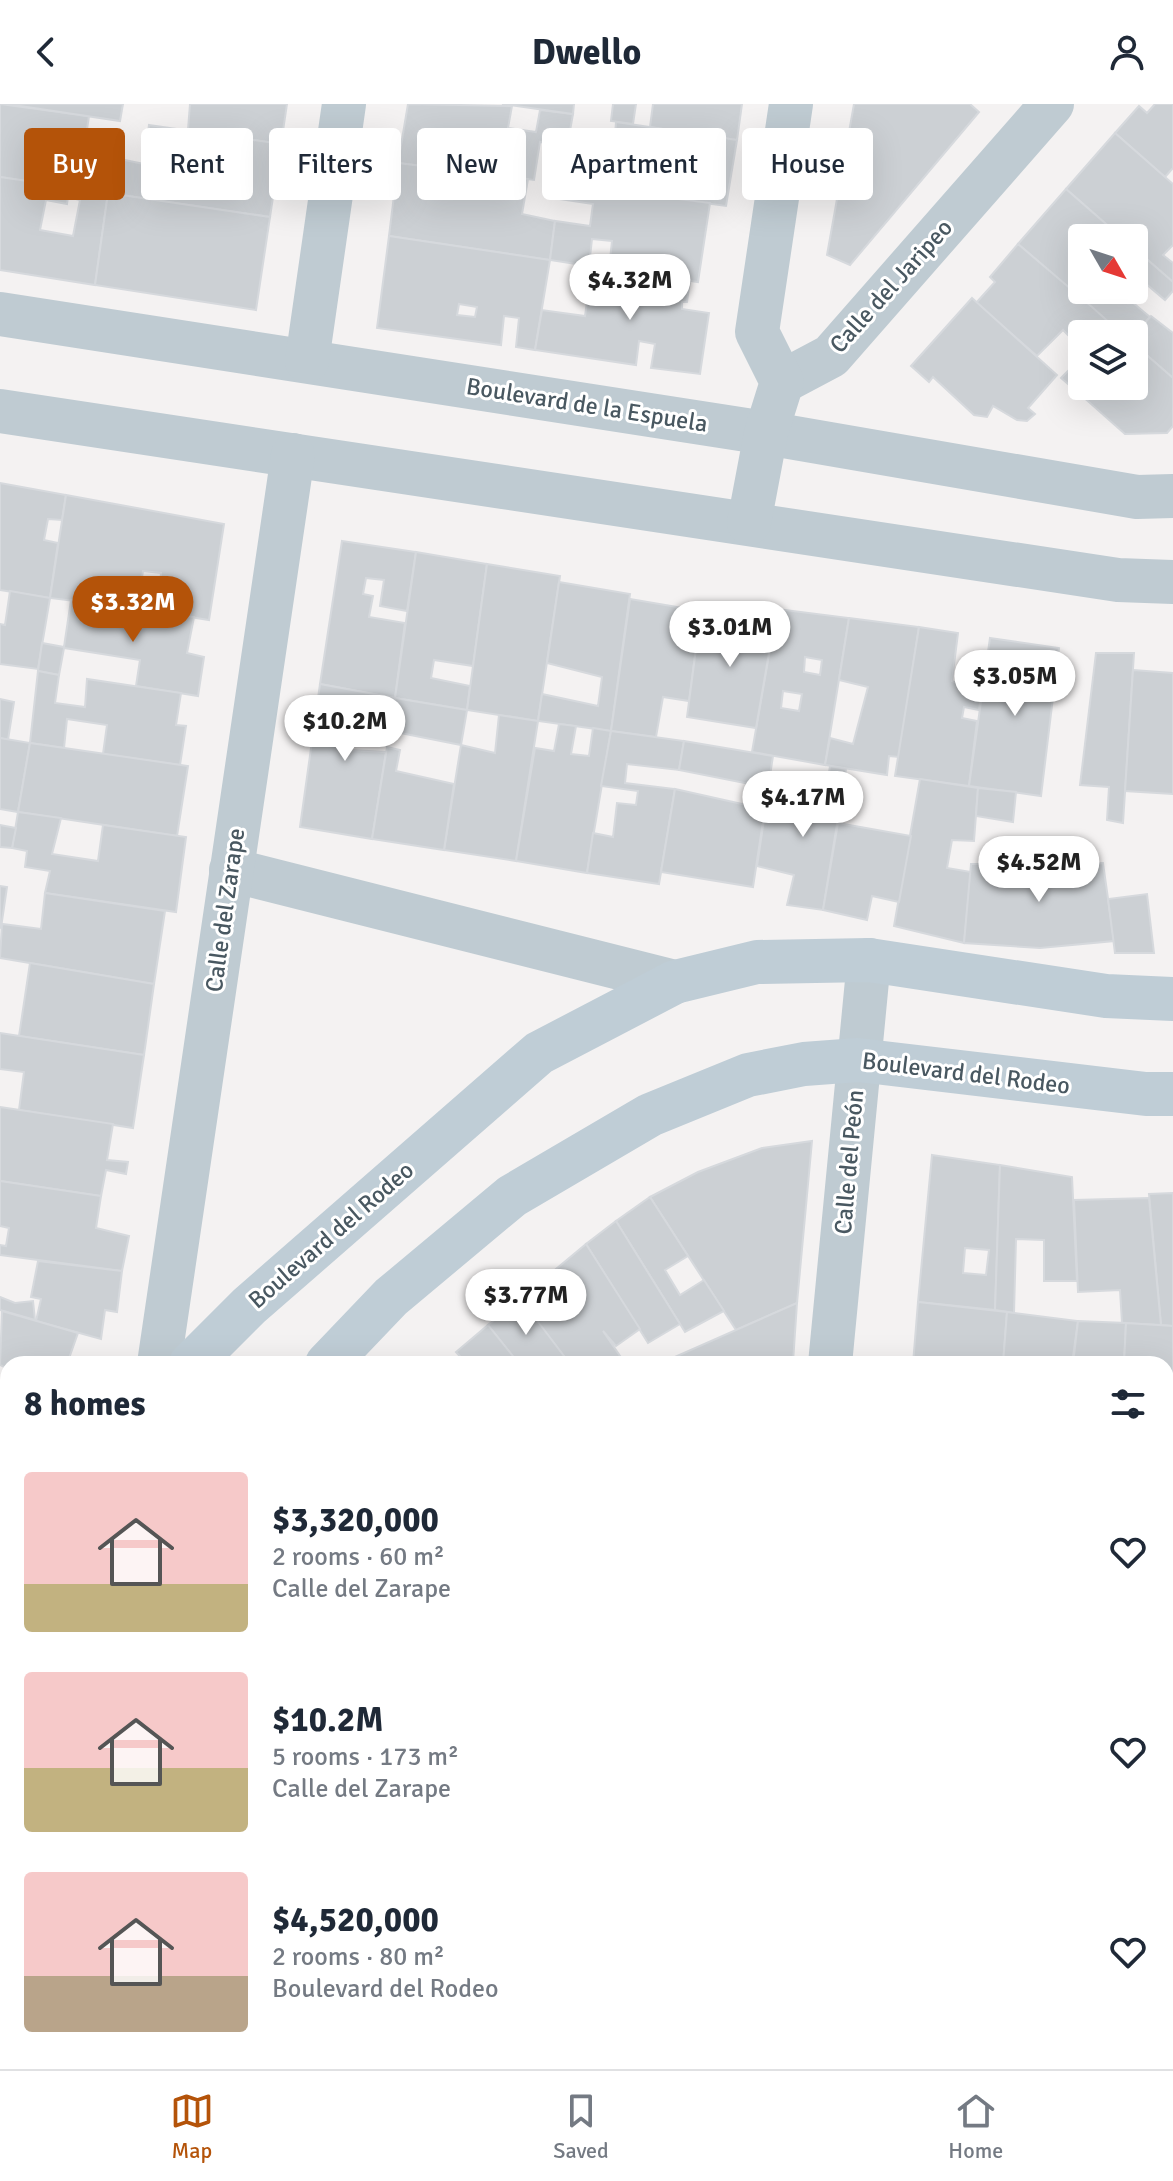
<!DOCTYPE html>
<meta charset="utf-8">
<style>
body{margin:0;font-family:Signika,sans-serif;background:#f2f2f3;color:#1f2937;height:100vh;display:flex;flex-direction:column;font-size:30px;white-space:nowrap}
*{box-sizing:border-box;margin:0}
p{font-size:26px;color:#747a83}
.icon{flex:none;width:44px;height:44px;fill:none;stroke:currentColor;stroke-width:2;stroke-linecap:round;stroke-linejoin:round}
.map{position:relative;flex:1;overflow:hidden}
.sheet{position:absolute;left:0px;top:1252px;width:1174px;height:714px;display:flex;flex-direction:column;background:#fff;border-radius:24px 24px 0 0;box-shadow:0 8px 32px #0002}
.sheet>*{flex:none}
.hud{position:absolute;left:24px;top:24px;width:1126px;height:72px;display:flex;gap:16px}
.needle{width:52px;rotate:129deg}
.fabs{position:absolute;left:1068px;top:120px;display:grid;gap:16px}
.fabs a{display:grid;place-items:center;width:80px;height:80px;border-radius:8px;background:#fff;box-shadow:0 8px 32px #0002;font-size:40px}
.price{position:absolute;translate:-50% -68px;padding:0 18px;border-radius:28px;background:#fff;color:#222;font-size:26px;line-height:52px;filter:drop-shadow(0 2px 4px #0008)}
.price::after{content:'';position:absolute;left:50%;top:48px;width:24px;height:18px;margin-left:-12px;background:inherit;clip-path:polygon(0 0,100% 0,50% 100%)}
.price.on{background:#b45309;color:#fff}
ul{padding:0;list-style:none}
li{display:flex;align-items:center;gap:24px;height:200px;padding:0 24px}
li span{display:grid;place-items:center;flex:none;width:224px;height:160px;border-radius:8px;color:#555}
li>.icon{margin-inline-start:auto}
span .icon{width:96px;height:96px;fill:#fffc;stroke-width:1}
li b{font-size:34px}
h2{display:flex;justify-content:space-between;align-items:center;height:96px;padding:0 24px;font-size:34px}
.pill{padding:0 28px;border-radius:8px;background:#fff;box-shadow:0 8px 32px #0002;font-size:28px;line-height:72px}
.pill.on{background:#b45309;color:#fff}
header{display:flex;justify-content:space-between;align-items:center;height:104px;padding:0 24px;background:#fff;font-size:36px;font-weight:700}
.tabs{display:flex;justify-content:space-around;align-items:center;height:112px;border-top:2px solid #e0e1e3;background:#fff;font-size:22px;color:#747a83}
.tabs a{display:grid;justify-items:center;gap:4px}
.tabs .on{color:#b45309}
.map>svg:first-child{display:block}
</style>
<header><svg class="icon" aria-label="back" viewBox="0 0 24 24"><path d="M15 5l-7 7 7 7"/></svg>Dwello<svg class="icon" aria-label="person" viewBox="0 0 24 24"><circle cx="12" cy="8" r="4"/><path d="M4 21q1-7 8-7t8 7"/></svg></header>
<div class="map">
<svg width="1173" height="1965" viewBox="0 0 1173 1965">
<rect width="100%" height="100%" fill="#f4f2f2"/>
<!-- building -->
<g fill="#ccd0d4" stroke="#d6d9dd" stroke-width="2" fill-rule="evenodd">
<path d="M 0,0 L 89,12 L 78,85 L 0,73 Z"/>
<path d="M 7,0 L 123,0 L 120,17 Z"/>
<path d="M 190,0 L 287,0 L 281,40 L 188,26 Z"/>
<path d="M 408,0 L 512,2 L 508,24 L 536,28 L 540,6 L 573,10 L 567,43 L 540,38 L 534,76 L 398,59 Z"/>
<path d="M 502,0 L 574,0 L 573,10 Z"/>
<path d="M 613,0 L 636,0 L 633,20 L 611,17 Z"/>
<path d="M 653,0 L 742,0 L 737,36 L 650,23 Z"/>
<path d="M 854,0 L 970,0 L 979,8 L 850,161 L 827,151 Z"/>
<path d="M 1155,0 L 1173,0 L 1173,64 L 1165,73 L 1115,29 L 1139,2 L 1147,9 Z"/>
<path d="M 616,18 L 737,36 L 726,102 L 562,80 L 566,52 L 653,67 L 656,49 L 614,45 Z"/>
<path d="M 149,21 L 281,40 L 270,113 L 108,89 L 115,54 L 144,60 Z"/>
<path d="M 1115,29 L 1173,80 L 1173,141 L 1163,151 L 1173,159 L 1173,178 L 1134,144 L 1134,134 L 1122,134 L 1066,85 Z"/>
<path d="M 398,59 L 528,75 L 522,110 L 555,117 L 550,156 L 389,132 Z"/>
<path d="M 0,73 L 108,89 L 95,181 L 0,166 ZM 68,93 L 80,96 L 73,132 L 40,126 L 46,96 L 67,100 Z"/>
<path d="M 562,80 L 710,99 L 698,178 L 609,165 L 612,137 L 592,135 L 589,162 L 550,156 L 555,117 L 590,122 L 593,100 L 559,95 Z"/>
<path d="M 1066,85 L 1122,134 L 1082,134 L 1082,186 L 1134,186 L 1134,144 L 1173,178 L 1173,187 L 1165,196 L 1146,180 L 1131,197 L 1150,213 L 1134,231 L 1122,230 L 1018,140 Z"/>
<path d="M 108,89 L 270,113 L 256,206 L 95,181 Z"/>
<path d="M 389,132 L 550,156 L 535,246 L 516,243 L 519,214 L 504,212 L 501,241 L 377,224 ZM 459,200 L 477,203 L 475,213 L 457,211 Z"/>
<path d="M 1018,140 L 1092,203 L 1122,230 L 1082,230 L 1082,245 L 1063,226 L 1037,252 L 976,199 L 995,178 L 990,173 Z"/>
<path d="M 592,162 L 690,176 L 687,198 L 682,198 L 682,205 L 709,209 L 700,270 L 651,264 L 655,240 L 639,237 L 636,261 L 535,246 L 542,206 L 585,212 Z"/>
<path d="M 972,194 L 1057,271 L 1028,304 L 1035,310 L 1027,317 L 1017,316 L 993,302 L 987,313 L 974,311 L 933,273 L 929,278 L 911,262 Z"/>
<path d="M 1151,212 L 1173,229 L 1173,274 L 1134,240 L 1134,231 Z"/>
<path d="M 1134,240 L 1173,274 L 1173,322 L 1167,329 L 1125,330 L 1082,292 L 1090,282 L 1134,282 Z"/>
<path d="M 1082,253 L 1082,282 L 1090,282 L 1082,292 L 1061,274 Z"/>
<path d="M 0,379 L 66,391 L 62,416 L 48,415 L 44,436 L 58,439 L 50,494 L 0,486 Z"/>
<path d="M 66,391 L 224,420 L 209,516 L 165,509 L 168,491 L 159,490 L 161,469 L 143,467 L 137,505 L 50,494 Z"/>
<path d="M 342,437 L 416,448 L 407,507 L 380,502 L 384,476 L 366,474 L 363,490 L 373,492 L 369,513 L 405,519 L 395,594 L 320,580 Z"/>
<path d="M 416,448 L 487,460 L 473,562 L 434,556 L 431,574 L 470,582 L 467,606 L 395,594 Z"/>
<path d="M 487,460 L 560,472 L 538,617 L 467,606 Z"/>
<path d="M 559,478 L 630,490 L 611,627 L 538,617 L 542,590 L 598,602 L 602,573 L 547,559 Z"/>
<path d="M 10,487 L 50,494 L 38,565 L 0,560 L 0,520 L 5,521 Z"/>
<path d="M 630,495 L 701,507 L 689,597 L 663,593 L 656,633 L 611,627 Z"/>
<path d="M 71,496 L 194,513 L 187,549 L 204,553 L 198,592 L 136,582 L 140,556 L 64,544 L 59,571 L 38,567 L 42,539 L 64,543 Z"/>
<path d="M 777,505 L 849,514 L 825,661 L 752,648 ZM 805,553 L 822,556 L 820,571 L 804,568 ZM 783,587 L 802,590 L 799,607 L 781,604 Z"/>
<path d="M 701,507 L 774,520 L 756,624 L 687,613 Z"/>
<path d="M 849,514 L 919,523 L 899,653 L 889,652 L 887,671 L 825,661 L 830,634 L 853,640 L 868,583 L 839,576 Z"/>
<path d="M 919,523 L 958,529 L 952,577 L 982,587 L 979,606 L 964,603 L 962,614 L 977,617 L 969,682 L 895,672 Z"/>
<path d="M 990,534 L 1059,544 L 1041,692 L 969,682 Z"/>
<path d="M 1096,549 L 1134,549 L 1123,719 L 1107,716 L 1109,683 L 1080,681 Z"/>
<path d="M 1133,566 L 1173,569 L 1173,690 L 1125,687 Z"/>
<path d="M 38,567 L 59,571 L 55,599 L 85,603 L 87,575 L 181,589 L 176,621 L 186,622 L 180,661 L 103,650 L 107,621 L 67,615 L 64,644 L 30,639 Z"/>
<path d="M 320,580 L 395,594 L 390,627 L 355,620 L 350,646 L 386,648 L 372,735 L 300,723 Z"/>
<path d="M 395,594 L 467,606 L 461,641 L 390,627 Z"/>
<path d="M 0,595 L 14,598 L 8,636 L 0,634 Z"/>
<path d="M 499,611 L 538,617 L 516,757 L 444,746 L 461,641 L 495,649 Z"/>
<path d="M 559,620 L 576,622 L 571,650 L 589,652 L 593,624 L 611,627 L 587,769 L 516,757 L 535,644 L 554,647 Z"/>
<path d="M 611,627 L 684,637 L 679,666 L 627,660 L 625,679 L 675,685 L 659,780 L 587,769 L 593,729 L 613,733 L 617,699 L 636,701 L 638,687 L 601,682 Z"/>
<path d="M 0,634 L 30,639 L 18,708 L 0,705 Z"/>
<path d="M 684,637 L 773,652 L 753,783 L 661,768 L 675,685 L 751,702 L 755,681 L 679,666 Z"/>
<path d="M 30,639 L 188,662 L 177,732 L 18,708 Z"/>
<path d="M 387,643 L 400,646 L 396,667 L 454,680 L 444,746 L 372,735 Z"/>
<path d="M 830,662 L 846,665 L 823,806 L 787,801 L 794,771 L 757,762 L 768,689 L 804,696 L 808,679 L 827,682 Z"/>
<path d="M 920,675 L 978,684 L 974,737 L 952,736 L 947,764 L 971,768 L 964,839 L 894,822 Z"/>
<path d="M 978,684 L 1016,688 L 1013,718 L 976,712 Z"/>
<path d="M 18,708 L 61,714 L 52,750 L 98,757 L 103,721 L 186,733 L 176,808 L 45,789 L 50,767 L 25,763 L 27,747 L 12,744 Z"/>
<path d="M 838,719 L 911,732 L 899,798 L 872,792 L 867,816 L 823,806 Z"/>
<path d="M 0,721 L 16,724 L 12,744 L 0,743 Z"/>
<path d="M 1085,752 L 1085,760 L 1103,759 L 1114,837 L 1040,844 L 964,839 L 971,760 L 1046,760 L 1045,754 Z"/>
<path d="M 0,782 L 7,783 L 1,824 L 0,823 Z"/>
<path d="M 45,789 L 165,807 L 154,880 L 0,854 L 2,820 L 41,825 Z"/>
<path d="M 1147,790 L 1154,849 L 1115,849 L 1108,795 Z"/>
<path d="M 30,859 L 154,880 L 144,951 L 19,932 Z"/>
<path d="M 0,929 L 144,951 L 133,1024 L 19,1006 L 24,968 L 0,965 Z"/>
<path d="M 0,1003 L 113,1020 L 107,1056 L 128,1058 L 126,1070 L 106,1066 L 101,1092 L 0,1077 Z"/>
<path d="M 812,1037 L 797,1199 L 736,1226 L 650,1093 L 698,1068 L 762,1044 Z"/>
<path d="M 932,1051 L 1000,1061 L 995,1206 L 918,1198 ZM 965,1144 L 989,1146 L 986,1171 L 963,1169 Z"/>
<path d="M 1000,1061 L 1072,1073 L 1077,1177 L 1044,1177 L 1044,1136 L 1016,1135 L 1014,1209 L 995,1206 Z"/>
<path d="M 0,1077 L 101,1092 L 96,1124 L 129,1132 L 122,1167 L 0,1151 L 0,1141 L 6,1142 L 9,1124 L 0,1122 Z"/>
<path d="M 1173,1089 L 1173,1222 L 1172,1222 L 1161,1221 L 1149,1090 Z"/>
<path d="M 650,1093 L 688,1152 L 665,1166 L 680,1191 L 704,1176 L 724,1207 L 685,1228 L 616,1117 Z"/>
<path d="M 1149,1094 L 1161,1221 L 1122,1219 L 1120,1186 L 1078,1188 L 1074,1096 Z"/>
<path d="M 616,1117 L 680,1220 L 648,1239 L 586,1140 Z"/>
<path d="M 586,1140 L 640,1225 L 616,1242 L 603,1227 L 620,1252 L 612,1260 L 570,1260 L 520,1195 Z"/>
<path d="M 38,1157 L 122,1167 L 117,1208 L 105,1206 L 101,1235 L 36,1217 L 41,1195 L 31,1193 Z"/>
<path d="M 0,1193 L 15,1199 L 33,1197 L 35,1216 L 0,1206 Z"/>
<path d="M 520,1195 L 542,1223 L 570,1260 L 545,1260 L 542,1257 L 519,1260 L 488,1221 Z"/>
<path d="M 918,1198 L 1007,1208 L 1003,1260 L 913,1260 Z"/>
<path d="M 797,1199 L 793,1258 L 670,1260 L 668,1256 Z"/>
<path d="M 2,1207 L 78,1229 L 67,1260 L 8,1260 L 8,1265 L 0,1261 Z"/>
<path d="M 1007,1208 L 1078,1217 L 1073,1253 L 1057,1253 L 1056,1260 L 1003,1260 Z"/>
<path d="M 1078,1217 L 1126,1219 L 1124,1260 L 1073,1260 Z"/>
<path d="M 1126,1219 L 1173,1222 L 1173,1345 L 1166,1345 L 1166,1260 L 1124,1260 Z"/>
<path d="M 488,1221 L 512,1251 L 519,1260 L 467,1260 L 456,1248 Z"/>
<path d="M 1173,1544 L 1173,1965 L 430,1965 L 442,1958 L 1166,1958 L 1166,1548 Z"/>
<path d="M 0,1768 L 8,1776 L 8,1808 L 0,1816 Z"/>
<path d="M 0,1821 L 8,1829 L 5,1875 L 0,1870 Z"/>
<path d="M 0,1870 L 8,1877 L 8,1914 L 0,1923 Z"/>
<path d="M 4,1919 L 8,1923 L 8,1947 L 0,1939 L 0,1923 Z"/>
<path d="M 8,1950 L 8,1958 L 44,1958 L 51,1965 L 15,1965 L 4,1954 Z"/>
<path d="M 44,1958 L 138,1958 L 131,1965 L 51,1965 Z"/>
<path d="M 335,1958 L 420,1958 L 424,1962 L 419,1965 L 341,1965 Z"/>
</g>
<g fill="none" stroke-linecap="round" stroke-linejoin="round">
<!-- street -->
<g stroke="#bfcbd2" stroke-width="44">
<path d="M 0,210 L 766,329 L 1137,393 L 1173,392"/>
<path d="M 307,257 L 344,0"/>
<path d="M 782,278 L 831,252 L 1052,0"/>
<path d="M 0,307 L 1118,476 L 1173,478"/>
<path d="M 749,419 L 766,329 L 782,278 L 757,228 L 791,0"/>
<path d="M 231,766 L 675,878"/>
<path d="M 159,1260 L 293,351"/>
<path d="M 830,1260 L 869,856"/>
<path d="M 1166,1411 L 1173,1412"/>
<path d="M 224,1965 L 230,1958"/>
</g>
<!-- secondary -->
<g stroke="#bfcdd6" stroke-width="44">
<path d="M 191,1260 L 249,1202 L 539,949 L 675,878 L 757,858 L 869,856 L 1106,892 L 1173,895"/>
<path d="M 327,1260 L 391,1193 L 512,1092 L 650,1011 L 748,971 L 804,960 L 858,956 L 1146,990 L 1173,990"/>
<path d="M 0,1461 L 8,1453"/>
<path d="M 0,1600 L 8,1591"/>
</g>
</g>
<g text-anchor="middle" stroke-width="6" stroke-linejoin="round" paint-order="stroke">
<!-- street labels -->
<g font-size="24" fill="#495861" stroke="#fff">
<text transform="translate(891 182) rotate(-48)" y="8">Calle del Jaripeo</text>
<text transform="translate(587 301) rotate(9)" y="8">Boulevard de la Espuela</text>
<text transform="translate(225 806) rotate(-82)" y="8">Calle del Zarape</text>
<text transform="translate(966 969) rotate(7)" y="8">Boulevard del Rodeo</text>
<text transform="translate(849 1058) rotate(-85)" y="8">Calle del Peón</text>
<text transform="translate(331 1131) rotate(-41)" y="8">Boulevard del Rodeo</text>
</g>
</g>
</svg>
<div class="fabs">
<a><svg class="needle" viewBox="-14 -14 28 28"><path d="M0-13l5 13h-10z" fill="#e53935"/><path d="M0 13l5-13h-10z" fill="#747a83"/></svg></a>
<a><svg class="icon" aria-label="layers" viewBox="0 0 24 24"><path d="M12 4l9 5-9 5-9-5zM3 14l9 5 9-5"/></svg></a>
</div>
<b class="price" style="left:630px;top:218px">$4.32M</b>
<b class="price on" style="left:133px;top:540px">$3.32M</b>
<b class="price" style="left:730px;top:565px">$3.01M</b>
<b class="price" style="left:1015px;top:614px">$3.05M</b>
<b class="price" style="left:345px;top:659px">$10.2M</b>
<b class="price" style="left:803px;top:735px">$4.17M</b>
<b class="price" style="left:1039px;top:800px">$4.52M</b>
<b class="price" style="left:526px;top:1233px">$3.77M</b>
<div class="hud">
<a class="pill on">Buy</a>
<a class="pill">Rent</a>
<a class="pill">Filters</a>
<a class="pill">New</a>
<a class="pill">Apartment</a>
<a class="pill">House</a>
</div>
<section class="sheet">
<h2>8 homes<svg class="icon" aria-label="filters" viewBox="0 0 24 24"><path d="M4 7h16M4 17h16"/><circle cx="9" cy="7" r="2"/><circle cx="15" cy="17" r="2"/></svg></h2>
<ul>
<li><span style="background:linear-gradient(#f6c9c9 70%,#c2b280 0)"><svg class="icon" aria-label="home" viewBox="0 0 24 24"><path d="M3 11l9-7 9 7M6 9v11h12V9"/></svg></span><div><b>$3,320,000</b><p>2 rooms · 60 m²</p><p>Calle del Zarape</p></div><svg class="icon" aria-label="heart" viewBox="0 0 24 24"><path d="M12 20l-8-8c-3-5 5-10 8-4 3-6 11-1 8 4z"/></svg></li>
<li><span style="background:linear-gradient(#f6c9c9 60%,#c2b280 0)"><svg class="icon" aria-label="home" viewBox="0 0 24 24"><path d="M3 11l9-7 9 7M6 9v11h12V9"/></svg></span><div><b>$10.2M</b><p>5 rooms · 173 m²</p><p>Calle del Zarape</p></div><svg class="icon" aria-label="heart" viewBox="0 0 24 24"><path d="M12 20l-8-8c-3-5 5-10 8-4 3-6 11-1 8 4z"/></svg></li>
<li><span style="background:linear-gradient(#f6c9c9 65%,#b9a48a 0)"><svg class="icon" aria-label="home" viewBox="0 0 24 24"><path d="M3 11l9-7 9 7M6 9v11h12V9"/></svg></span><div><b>$4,520,000</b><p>2 rooms · 80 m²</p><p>Boulevard del Rodeo</p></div><svg class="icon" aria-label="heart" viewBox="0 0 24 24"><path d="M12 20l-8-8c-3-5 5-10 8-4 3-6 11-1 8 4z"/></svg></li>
</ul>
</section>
</div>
<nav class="tabs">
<a class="on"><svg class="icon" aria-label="map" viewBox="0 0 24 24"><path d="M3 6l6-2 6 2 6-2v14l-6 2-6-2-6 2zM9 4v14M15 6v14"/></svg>Map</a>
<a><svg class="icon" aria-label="saved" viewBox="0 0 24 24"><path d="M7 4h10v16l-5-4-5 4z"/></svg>Saved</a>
<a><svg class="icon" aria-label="home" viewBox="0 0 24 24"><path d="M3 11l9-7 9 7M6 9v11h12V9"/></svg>Home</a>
</nav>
